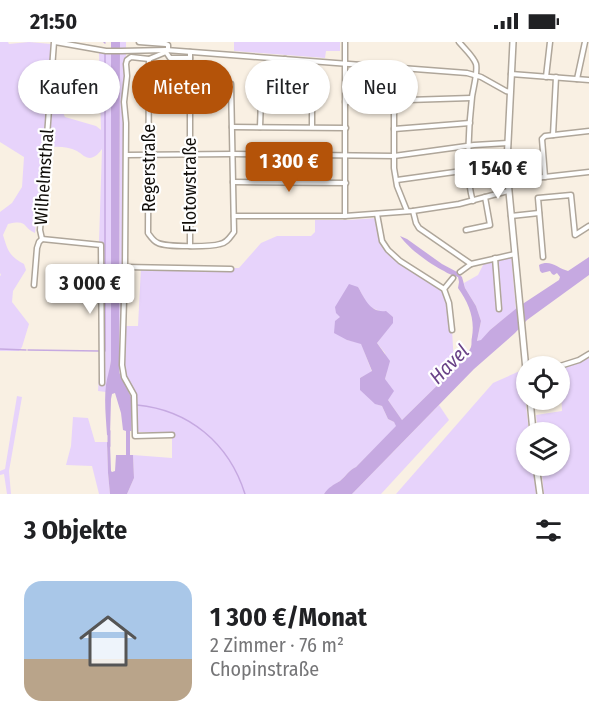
<!DOCTYPE html>
<html lang="de">
<meta charset="utf-8">
<style>
body{margin:0;font-family:"Fira Sans Condensed",sans-serif;background:#f6f6f6;color:#202124;height:100vh;display:flex;flex-direction:column;font-size:22px;white-space:nowrap}
*{box-sizing:border-box;margin:0}
p{font-size:20px;color:#757577}
.icon{flex:none;width:33px;height:33px;fill:none;stroke:currentColor;stroke-width:2;stroke-linecap:round;stroke-linejoin:round}
.map{position:relative;height:452px;overflow:hidden}
.panel{display:flex;flex-direction:column;background:#fff;flex:1}
.panel>*{flex:none}
.banner{position:absolute;left:18px;top:18px;width:554px;height:54px;display:flex;gap:12px}
.fabs{position:absolute;left:516px;top:314px;display:grid;gap:12px}
.fabs a{display:grid;place-items:center;width:54px;height:54px;border-radius:50%;background:#fff;box-shadow:0 2px 4px #0004;font-size:30px}
.price{position:absolute;translate:-50% -51px;padding:0 14px;border-radius:6px;background:#fff;color:#222;font-size:20px;line-height:39px;filter:drop-shadow(0 2px 3px #0008)}
.price::after{content:'';position:absolute;left:50%;top:36px;width:18px;height:14px;margin-left:-9px;background:inherit;clip-path:polygon(0 0,100% 0,50% 100%)}
.price.on{background:#b45309;color:#fff}
ul{padding:0;list-style:none}
li{display:flex;align-items:center;gap:18px;height:150px;padding:0 24px}
li+li{border-top:2px solid #e0e0e0}
li span{display:grid;place-items:center;flex:none;width:168px;height:120px;border-radius:18px;color:#555}
li>.icon{margin-inline-start:auto}
span .icon{width:72px;height:72px;fill:#fffc;stroke-width:1}
li b{font-size:26px}
h2{display:flex;justify-content:space-between;align-items:center;height:72px;padding:0 24px;font-size:26px}
.pill{padding:0 21px;border-radius:27px;background:#fff;box-shadow:0 2px 4px #0004;font-size:21px;line-height:54px}
.pill.on{background:#b45309;color:#fff}
.status{display:flex;justify-content:space-between;align-items:center;height:42px;padding:0 30px;background:#fff;direction:ltr}
.status svg{height:16px;fill:currentColor}
.map>svg:first-child{display:block}
</style>
<div class="status"><b>21:50</b><svg viewBox="0 0 49 12"><path d="M0 12V9h3v3zM5 12V6h3v6zM10 12V3h3v9zM15 12V0h3v12zM26 1h20v11H26zM47 4h2v5h-2z"/></svg></div>
<div class="map">
<svg width="589" height="452" viewBox="0 0 589 452">
<rect width="100%" height="100%" fill="#f9f0e3"/>
<!-- green -->
<g fill="#e7d3fb">
<path d="M 0,0 L 8,0 L 9,2 L 29,0 L 51,2 L 50,13 L 59,27 L 62,37 L 60,64 L 65,75 L 96,84 L 101,88 L 99,11 L 111,12 L 111,318 L 106,350 L 98,349 L 101,306 L 99,200 L 102,107 C 99,111 96,115 90,116 C 85,116 82,112 77,109 C 67,104 55,104 44,106 L 35,191 C 22,185 28,177 8,182 L 3,193 C 8,209 9,214 24,222 L 26,228 L 13,249 L 12,260 L 29,282 L 22,305 L 19,309 L 0,309 L 0,234 L 1,233 L 0,231 L 0,170 L 12,161 L 22,145 L 24,115 L 0,100 Z"/>
<path d="M 120,0 L 126,0 L 126,284 L 138,284 L 141,226 L 239,226 L 261,201 L 277,194 L 311,194 L 315,190 L 315,178 L 349,178 L 377,176 L 381,201 L 393,215 L 443,248 C 453,263 452,298 454,318 L 457,324 L 402,378 L 388,358 L 385,337 L 387,329 L 385,311 L 377,301 L 392,281 L 393,275 L 368,264 L 358,245 L 340,275 L 347,298 L 361,301 L 372,330 L 360,336 C 365,349 368,360 382,364 L 388,377 L 394,380 L 397,384 L 356,425 C 349,428 346,434 340,439 C 334,443 329,446 324,452 L 127,452 L 134,436 L 133,413 L 172,416 L 172,393 L 131,389 L 131,355 L 119,330 Z"/>
<path d="M 234,0 L 340,0 L 340,9 L 326,9 L 325,16 L 234,9 Z"/>
<path d="M 511,212 L 516,267 L 490,288 L 481,299 L 477,300 L 481,279 L 476,264 L 465,246 L 464,241 L 478,233 L 485,219 Z"/>
<path d="M 589,316 L 589,452 L 544,452 L 541,423 L 560,423 L 560,390 L 538,390 L 536,373 L 562,369 L 560,328 Z"/>
<path d="M 522,328 L 529,390 L 526,390 L 526,423 L 533,423 L 536,452 L 396,452 L 493,341 Z"/>
<path d="M 17,354 L 22,355 L 9,429 L 11,452 L 7,452 L 4,432 L 0,433 L 0,429 L 5,427 Z"/>
<path d="M 439,363 L 449,378 L 381,452 L 352,452 Z"/>
<path d="M 73,375 L 88,376 L 95,400 L 107,400 L 108,431 L 110,452 L 99,452 L 92,424 L 66,423 L 71,404 Z"/>
</g>
<!-- water -->
<g fill="#c6a9e1">
<path d="M 111,0 L 120,0 L 119,320 L 119,330 L 131,355 L 131,389 L 130,389 L 130,413 L 133,413 L 134,436 L 127,452 L 110,452 L 108,431 L 107,400 L 110,401 L 111,429 L 112,430 L 115,429 L 116,413 L 126,413 L 126,389 L 123,388 L 121,371 L 115,351 L 112,352 L 111,357 L 110,394 L 107,393 C 106,377 104,359 106,343 C 107,335 110,327 111,318 Z"/>
<path d="M 400,194 L 407,197 L 442,222 L 457,230 L 462,235 L 465,246 L 476,264 L 481,279 L 477,299 L 481,298 L 490,288 L 518,265 L 559,238 L 560,235 L 557,231 L 554,233 L 552,232 L 550,229 L 542,231 L 540,229 L 539,223 C 551,217 558,227 568,229 L 589,215 L 589,233 L 527,278 L 515,291 L 474,327 L 352,452 L 324,452 C 329,445 333,443 340,439 C 346,434 349,428 356,425 L 396,384 L 394,380 L 388,377 L 382,364 L 375,362 L 360,348 L 360,336 L 372,329 L 361,302 L 347,298 L 334,291 L 335,279 L 340,275 L 336,271 L 335,265 L 349,242 L 358,245 C 365,257 370,271 386,269 L 393,275 L 393,281 L 377,301 L 390,319 L 385,337 L 394,349 L 388,358 L 402,378 L 457,324 C 462,319 468,312 471,305 C 472,302 471,298 472,295 C 475,277 469,261 458,246 L 459,240 L 458,235 C 453,233 448,232 444,229 C 430,222 409,207 400,194 Z"/>
</g>
<g fill="none" stroke-linecap="round" stroke-linejoin="round">
<!-- stream -->
<g stroke="#c6a9e1" stroke-width="1.5">
<path d="M 104,0 L 105,1"/>
<path d="M 0,307 L 26,308"/>
<path d="M 28,308 L 99,309"/>
<path d="M 104,309 L 105,309 L 105,11"/>
<path d="M 137,363 C 189,368 229,401 245,452"/>
</g>
<!-- canal -->
<path stroke="#c6a9e1" stroke-width="3" d="M 109,404 L 109,389"/>
<!-- minor casing -->
<g stroke="#afa69a" stroke-width="7">
<g id="minor">
<path d="M 55,0 L 106,9 L 121,9 L 166,8 L 467,31 L 481,35 L 506,49 L 510,50"/>
<path d="M 139,0 L 166,2 L 168,3 L 168,8"/>
<path d="M 345,0 L 345,174"/>
<path d="M 459,0 C 464,6 474,15 476,22 C 478,30 473,47 472,55 C 469,81 465,136 473,159"/>
<path d="M 166,8 L 166,10 L 149,17 L 131,15 L 127,18 L 126,22 L 127,34 L 124,60 L 126,81 L 125,225 L 122,323 L 124,335 L 134,353 L 135,394 L 172,393"/>
<path d="M 166,10 L 170,16 L 190,16"/>
<path d="M 149,17 L 148,191 C 151,195 153,199 158,201 C 166,205 210,205 220,202 C 227,201 230,195 234,190 L 231,42"/>
<path d="M 394,25 L 394,126 L 397,144 L 407,169"/>
<path d="M 511,32 L 589,38"/>
<path d="M 546,35 L 550,0"/>
<path d="M 577,37 L 585,0"/>
<path d="M 282,57 L 285,17"/>
<path d="M 345,60 L 471,56"/>
<path d="M 232,85 L 346,86"/>
<path d="M 260,85 L 261,57 L 310,57 L 312,59 L 312,85"/>
<path d="M 394,87 L 470,81"/>
<path d="M 553,93 L 556,35"/>
<path d="M 127,113 L 232,112 L 394,114 L 474,103 L 508,101"/>
<path d="M 545,135 L 542,97 L 545,94 L 589,89"/>
<path d="M 397,138 L 469,128"/>
<path d="M 508,139 L 589,130"/>
<path d="M 233,140 L 346,141"/>
<path d="M 413,169 L 416,181 L 419,186 L 471,222"/>
<path d="M 377,172 L 382,199 L 388,208 L 400,219 L 444,247 L 449,261 L 452,288"/>
<path d="M 234,174 L 345,174 L 413,169 L 459,162 L 508,149"/>
<path d="M 511,174 L 539,171"/>
<path d="M 466,188 L 490,183 L 485,155"/>
<path d="M 42,197 L 101,203 L 102,341"/>
<path d="M 190,204 L 190,10"/>
<path d="M 543,215 L 538,156 L 571,153 L 575,193 L 589,184"/>
<path d="M 495,216 L 499,267"/>
<path d="M 125,225 L 231,227"/>
<path d="M 460,230 L 471,222 L 515,212"/>
<path d="M 34,243 L 37,206 L 39,200 L 42,197 L 40,188 L 54,0"/>
<path d="M 444,247 L 453,236"/>
<path d="M 560,324 L 579,318 L 589,312"/>
</g>
</g>
<!-- major casing -->
<g stroke="#afa69a" stroke-width="8">
<g id="major">
<path d="M 513,0 L 507,120 L 508,139 L 526,328"/>
<path d="M 530,357 L 533,390"/>
<path d="M 536,423 L 540,452"/>
</g>
</g>
<!-- minor -->
<use href="#minor" stroke="#fff" stroke-width="4"/>
<!-- major -->
<use href="#major" stroke="#fff" stroke-width="5"/>
</g>
<g text-anchor="middle" stroke-width="4.5" stroke-linejoin="round" paint-order="stroke">
<!-- street labels -->
<g font-size="18" fill="#100d09" stroke="#fff">
<text transform="translate(149 126) rotate(-90)" y="6">Regerstraße</text>
<text transform="translate(44 135) rotate(-86)" y="6">Wilhelmsthal</text>
<text transform="translate(190 143) rotate(-90)" y="6">Flotowstraße</text>
</g>
<!-- water labels -->
<g font-size="20" font-style="italic" fill="#6a4388" stroke="#fff">
<text transform="translate(449 322) rotate(-45)" y="7">Havel</text>
</g>
</g>
</svg>
<div class="fabs">
<a><svg class="icon" aria-label="locate" viewBox="0 0 24 24"><circle cx="12" cy="12" r="6"/><path d="M12 2v4M12 18v4M2 12h4M18 12h4"/></svg></a>
<a><svg class="icon" aria-label="layers" viewBox="0 0 24 24"><path d="M12 4l9 5-9 5-9-5zM3 14l9 5 9-5"/></svg></a>
</div>
<b class="price on" style="left:289px;top:151px">1 300 €</b>
<b class="price" style="left:498px;top:158px">1 540 €</b>
<b class="price" style="left:90px;top:273px">3 000 €</b>
<div class="banner">
<a class="pill">Kaufen</a>
<a class="pill on">Mieten</a>
<a class="pill">Filter</a>
<a class="pill">Neu</a>
</div>
</div>
<section class="panel">
<h2>3 Objekte<svg class="icon" aria-label="filters" viewBox="0 0 24 24"><path d="M4 7h16M4 17h16"/><circle cx="9" cy="7" r="2"/><circle cx="15" cy="17" r="2"/></svg></h2>
<ul>
<li><span style="background:linear-gradient(#a9c7e8 65%,#b9a48a 0)"><svg class="icon" aria-label="home" viewBox="0 0 24 24"><path d="M3 11l9-7 9 7M6 9v11h12V9"/></svg></span><div><b>1 300 €/Monat</b><p>2 Zimmer · 76 m²</p><p>Chopinstraße</p></div></li>
</ul>
</section>
